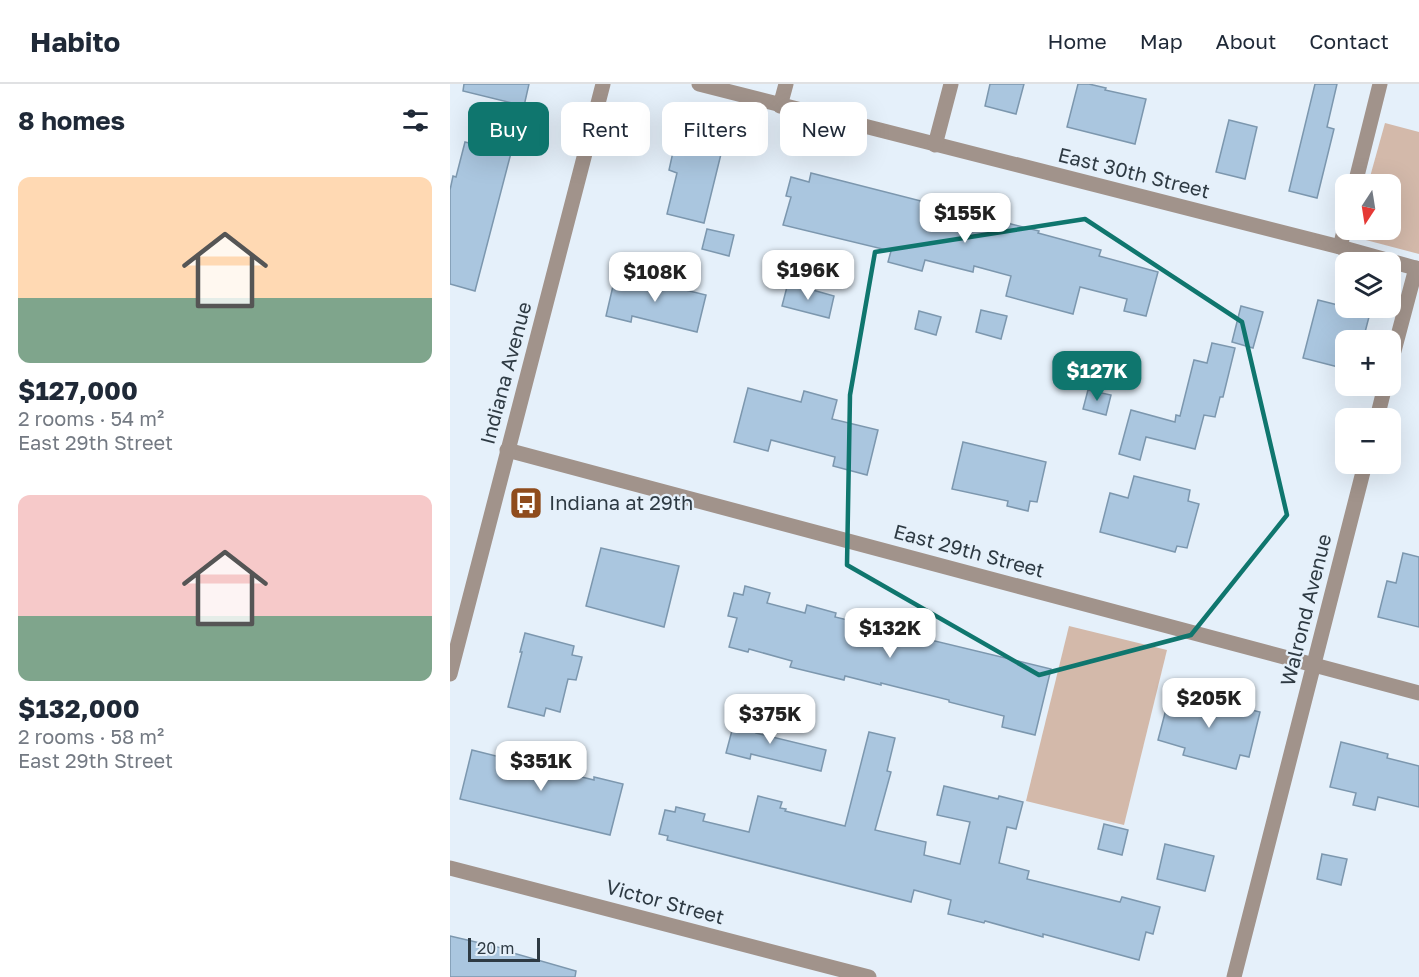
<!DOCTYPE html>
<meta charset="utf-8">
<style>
body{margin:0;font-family:"Golos Text",sans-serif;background:#f2f2f3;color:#1f2937;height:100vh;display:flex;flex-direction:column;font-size:22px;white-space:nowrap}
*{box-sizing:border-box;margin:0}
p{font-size:20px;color:#747a83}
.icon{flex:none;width:33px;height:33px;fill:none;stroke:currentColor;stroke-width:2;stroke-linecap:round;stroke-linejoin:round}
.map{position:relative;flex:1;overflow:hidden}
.drawer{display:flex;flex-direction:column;background:#fff;width:450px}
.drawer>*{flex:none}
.guide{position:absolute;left:18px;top:18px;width:570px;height:54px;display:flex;gap:12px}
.needle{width:39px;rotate:192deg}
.controls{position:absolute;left:885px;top:90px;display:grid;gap:12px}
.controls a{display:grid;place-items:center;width:66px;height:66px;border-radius:12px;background:#fff;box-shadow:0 6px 24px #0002;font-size:30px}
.scale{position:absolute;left:18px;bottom:15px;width:72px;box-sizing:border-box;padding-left:6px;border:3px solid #2e3a43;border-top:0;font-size:16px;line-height:21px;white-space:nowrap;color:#2e3a43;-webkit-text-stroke:4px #e5f0fa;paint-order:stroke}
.price{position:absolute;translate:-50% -51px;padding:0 14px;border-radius:12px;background:#fff;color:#222;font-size:20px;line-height:39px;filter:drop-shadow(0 2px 3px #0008)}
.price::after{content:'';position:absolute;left:50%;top:36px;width:18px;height:14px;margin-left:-9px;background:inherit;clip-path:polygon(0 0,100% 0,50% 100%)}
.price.current{background:#0f766e;color:#fff}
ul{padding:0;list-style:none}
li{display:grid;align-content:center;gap:12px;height:318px;padding:0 18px}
li span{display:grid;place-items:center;height:186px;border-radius:12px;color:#555}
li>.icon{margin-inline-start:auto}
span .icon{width:108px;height:108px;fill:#fffc;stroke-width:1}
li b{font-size:26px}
h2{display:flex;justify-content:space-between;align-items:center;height:72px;padding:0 18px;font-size:26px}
.chip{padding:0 21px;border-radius:12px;background:#fff;box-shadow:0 6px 24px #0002;font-size:21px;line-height:54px}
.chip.current{background:#0f766e;color:#fff}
header{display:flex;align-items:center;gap:36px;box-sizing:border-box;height:84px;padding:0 30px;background:#fff;border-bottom:2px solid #e0e1e3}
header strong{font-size:28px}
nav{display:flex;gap:33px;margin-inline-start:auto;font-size:21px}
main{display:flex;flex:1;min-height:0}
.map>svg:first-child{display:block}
</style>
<header>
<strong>Habito</strong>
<nav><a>Home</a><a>Map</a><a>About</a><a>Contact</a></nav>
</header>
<main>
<section class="drawer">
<h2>8 homes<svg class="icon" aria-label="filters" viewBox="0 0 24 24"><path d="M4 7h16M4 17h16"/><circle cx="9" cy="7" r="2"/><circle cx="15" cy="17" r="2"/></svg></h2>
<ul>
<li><span style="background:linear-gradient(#ffd9b3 65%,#7fa58c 0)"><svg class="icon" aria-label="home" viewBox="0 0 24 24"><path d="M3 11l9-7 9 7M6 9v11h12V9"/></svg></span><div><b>$127,000</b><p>2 rooms · 54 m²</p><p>East 29th Street</p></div></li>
<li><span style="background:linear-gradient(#f6c9c9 65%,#7fa58c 0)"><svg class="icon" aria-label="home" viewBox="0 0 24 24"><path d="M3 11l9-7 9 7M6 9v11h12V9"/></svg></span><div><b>$132,000</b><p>2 rooms · 58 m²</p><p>East 29th Street</p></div></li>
</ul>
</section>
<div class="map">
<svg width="969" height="893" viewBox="0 0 969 893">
<rect width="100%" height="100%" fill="#e5f0fa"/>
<!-- green -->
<g fill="#d3b9aa">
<path d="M 935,39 L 969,48 L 969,170 L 912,155 L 906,146 L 940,146 L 940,100 L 918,100 Z"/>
<path d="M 619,542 L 717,566 L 674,741 L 576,717 Z"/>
</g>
<!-- building -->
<g fill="#aac6df" stroke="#7c97ae" stroke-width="1.5">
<path d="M 14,0 L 79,0 L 74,22 L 13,7 Z"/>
<path d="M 540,0 L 574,0 L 566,30 L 535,22 Z"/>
<path d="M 628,0 L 639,0 L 656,4 L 655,6 L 696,15 L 685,60 L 617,43 Z"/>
<path d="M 865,0 L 887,0 L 877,43 L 884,45 L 867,114 L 839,107 Z"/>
<path d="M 779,36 L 807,43 L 795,95 L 766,88 Z"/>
<path d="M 15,58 L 61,69 L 25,207 L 0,200 L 0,106 L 3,92 L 6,93 Z"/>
<path d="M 225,59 L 271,70 L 254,139 L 217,130 L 227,89 L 219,86 Z"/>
<path d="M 361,89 L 589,147 L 588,149 L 651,166 L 649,172 L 708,188 L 696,232 L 674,227 L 677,215 L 630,203 L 623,230 L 556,212 L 561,192 L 524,182 L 523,188 L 475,176 L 472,187 L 438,178 L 441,167 L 333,141 L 341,113 L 336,112 L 341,93 L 359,98 Z"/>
<path d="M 257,145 L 284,151 L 279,172 L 252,165 Z"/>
<path d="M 166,189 L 256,211 L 247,248 L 182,232 L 181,238 L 156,232 Z"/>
<path d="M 338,199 L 384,212 L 379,234 L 332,222 Z"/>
<path d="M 868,216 L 920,229 L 913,256 L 896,256 L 896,285 L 853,274 Z"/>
<path d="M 791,222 L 813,228 L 803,264 L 782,258 Z"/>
<path d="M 531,226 L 557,232 L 551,255 L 526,248 Z"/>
<path d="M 469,227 L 491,233 L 486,251 L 465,245 Z"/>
<path d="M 762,259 L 785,264 L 773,313 L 770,313 L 765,333 L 754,331 L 745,365 L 696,353 L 690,376 L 669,370 L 681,326 L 725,338 L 726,331 L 730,332 L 744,276 L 757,279 Z"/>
<path d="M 298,304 L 351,318 L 354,307 L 387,316 L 382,335 L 428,346 L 417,391 L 383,382 L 385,373 L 321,356 L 318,367 L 284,358 Z"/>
<path d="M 638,306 L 661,311 L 656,331 L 633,325 Z"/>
<path d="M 513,358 L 596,378 L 587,418 L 580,417 L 578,427 L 557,422 L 558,417 L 502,405 Z"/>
<path d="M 684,392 L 740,406 L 738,417 L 749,420 L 737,464 L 727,462 L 725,468 L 650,448 L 660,409 L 678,414 Z"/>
<path d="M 151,464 L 229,482 L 214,543 L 136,522 Z"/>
<path d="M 953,469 L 969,473 L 969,543 L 928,533 L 937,497 L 946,499 Z"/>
<path d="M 295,502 L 320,509 L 317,519 L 355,529 L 357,521 L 386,529 L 385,533 L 601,585 L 585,651 L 552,643 L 554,632 L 499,618 L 499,616 L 431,599 L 431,601 L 395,592 L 394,596 L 340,583 L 342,577 L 299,565 L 298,568 L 279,563 L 287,534 L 278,532 L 284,509 L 293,511 Z"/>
<path d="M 75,549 L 124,562 L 122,571 L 132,573 L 126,596 L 118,595 L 110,628 L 96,624 L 94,632 L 58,623 L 72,568 L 70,568 Z"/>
<path d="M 721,606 L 810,628 L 799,673 L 790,671 L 786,685 L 733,671 L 735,664 L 708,656 Z"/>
<path d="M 288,624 L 307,629 L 303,647 L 306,649 L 376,666 L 371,687 L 301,670 L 300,675 L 276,669 Z"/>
<path d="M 419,648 L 445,654 L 437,687 L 441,688 L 425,746 L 476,758 L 474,771 L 510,780 L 520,738 L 487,731 L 494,702 L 548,715 L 549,712 L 573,718 L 566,745 L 557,743 L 549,779 L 579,787 L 577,795 L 670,818 L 672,813 L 710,823 L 703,850 L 696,848 L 689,876 L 593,850 L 593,853 L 535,837 L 534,839 L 498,830 L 501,816 L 464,806 L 461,818 L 217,756 L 218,752 L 209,750 L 215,726 L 225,728 L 226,723 L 255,730 L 253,737 L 299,748 L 308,712 L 332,718 L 330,724 L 336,725 L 335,727 L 395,742 Z"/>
<path d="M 891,658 L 938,670 L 937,674 L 969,682 L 969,723 L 928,713 L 925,726 L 903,721 L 906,709 L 880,703 Z"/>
<path d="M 22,666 L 62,676 L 63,673 L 96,681 L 95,684 L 144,696 L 144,693 L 173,700 L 160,751 L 10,715 Z"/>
<path d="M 654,740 L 678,746 L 672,771 L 648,765 Z"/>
<path d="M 715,760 L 764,772 L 755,807 L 707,795 Z"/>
<path d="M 872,770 L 897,775 L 891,801 L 867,795 Z"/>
<path d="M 0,852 L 56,865 L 56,867 L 126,887 L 125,893 L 0,893 Z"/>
</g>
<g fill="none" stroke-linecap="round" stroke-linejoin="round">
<!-- minor -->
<g stroke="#a1938b" stroke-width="15">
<path d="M 249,0 L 890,163 L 969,185"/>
<path d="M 330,22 L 336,0"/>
<path d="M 485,61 L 501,0"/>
<path d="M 905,100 L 930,0"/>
<path d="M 890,163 L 896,139"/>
<path d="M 940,282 L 966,184"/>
<path d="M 927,334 L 935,302"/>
<path d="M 57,366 L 969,609"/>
<path d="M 0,590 L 153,0"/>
<path d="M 0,784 L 419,893"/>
<path d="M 784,893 L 915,380"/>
</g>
</g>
<!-- marked area -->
<path fill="none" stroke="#0f766e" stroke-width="4.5" stroke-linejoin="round" d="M 635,135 L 792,238 L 837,431 L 741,551 L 589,591 L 397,481 L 400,311 L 425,168 Z"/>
<!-- icons -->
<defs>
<g id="bus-square" transform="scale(1.725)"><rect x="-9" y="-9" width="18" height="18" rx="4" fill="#8f4c1d" stroke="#e5f0fa"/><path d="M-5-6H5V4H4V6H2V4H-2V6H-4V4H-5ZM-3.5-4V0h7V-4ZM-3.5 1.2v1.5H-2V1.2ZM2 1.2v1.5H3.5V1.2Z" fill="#fff"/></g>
</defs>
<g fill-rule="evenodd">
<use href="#bus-square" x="76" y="419"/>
</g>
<g text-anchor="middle" stroke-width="4.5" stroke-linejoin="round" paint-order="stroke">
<!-- street labels -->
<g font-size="20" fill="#2e3a43" stroke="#e5f0fa">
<text transform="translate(684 89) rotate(14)" y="7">East 30th Street</text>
<text transform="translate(56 289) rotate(-75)" y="7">Indiana Avenue</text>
<text transform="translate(519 467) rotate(15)" y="7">East 29th Street</text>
<text transform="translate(856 526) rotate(-76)" y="7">Walrond Avenue</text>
<text transform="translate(215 818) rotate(15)" y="7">Victor Street</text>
</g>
<!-- poi labels -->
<g font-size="20" fill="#2e3a43" stroke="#e5f0fa" text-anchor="start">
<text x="99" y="426">Indiana at 29th</text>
</g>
</g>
</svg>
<div class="controls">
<a><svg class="needle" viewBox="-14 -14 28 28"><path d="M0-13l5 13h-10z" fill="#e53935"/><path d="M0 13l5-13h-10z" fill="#747a83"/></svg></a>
<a><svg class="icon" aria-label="layers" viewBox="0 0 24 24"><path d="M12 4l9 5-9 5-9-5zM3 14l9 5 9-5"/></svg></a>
<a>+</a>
<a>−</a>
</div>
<div class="scale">20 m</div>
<b class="price" style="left:515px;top:160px">$155K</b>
<b class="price" style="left:358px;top:217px">$196K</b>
<b class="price" style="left:205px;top:219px">$108K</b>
<b class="price current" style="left:647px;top:318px">$127K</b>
<b class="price" style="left:440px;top:575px">$132K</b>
<b class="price" style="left:759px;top:645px">$205K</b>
<b class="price" style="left:320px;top:661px">$375K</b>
<b class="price" style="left:91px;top:708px">$351K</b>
<div class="guide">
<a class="chip current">Buy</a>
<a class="chip">Rent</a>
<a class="chip">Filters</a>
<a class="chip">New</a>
</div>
</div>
</main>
